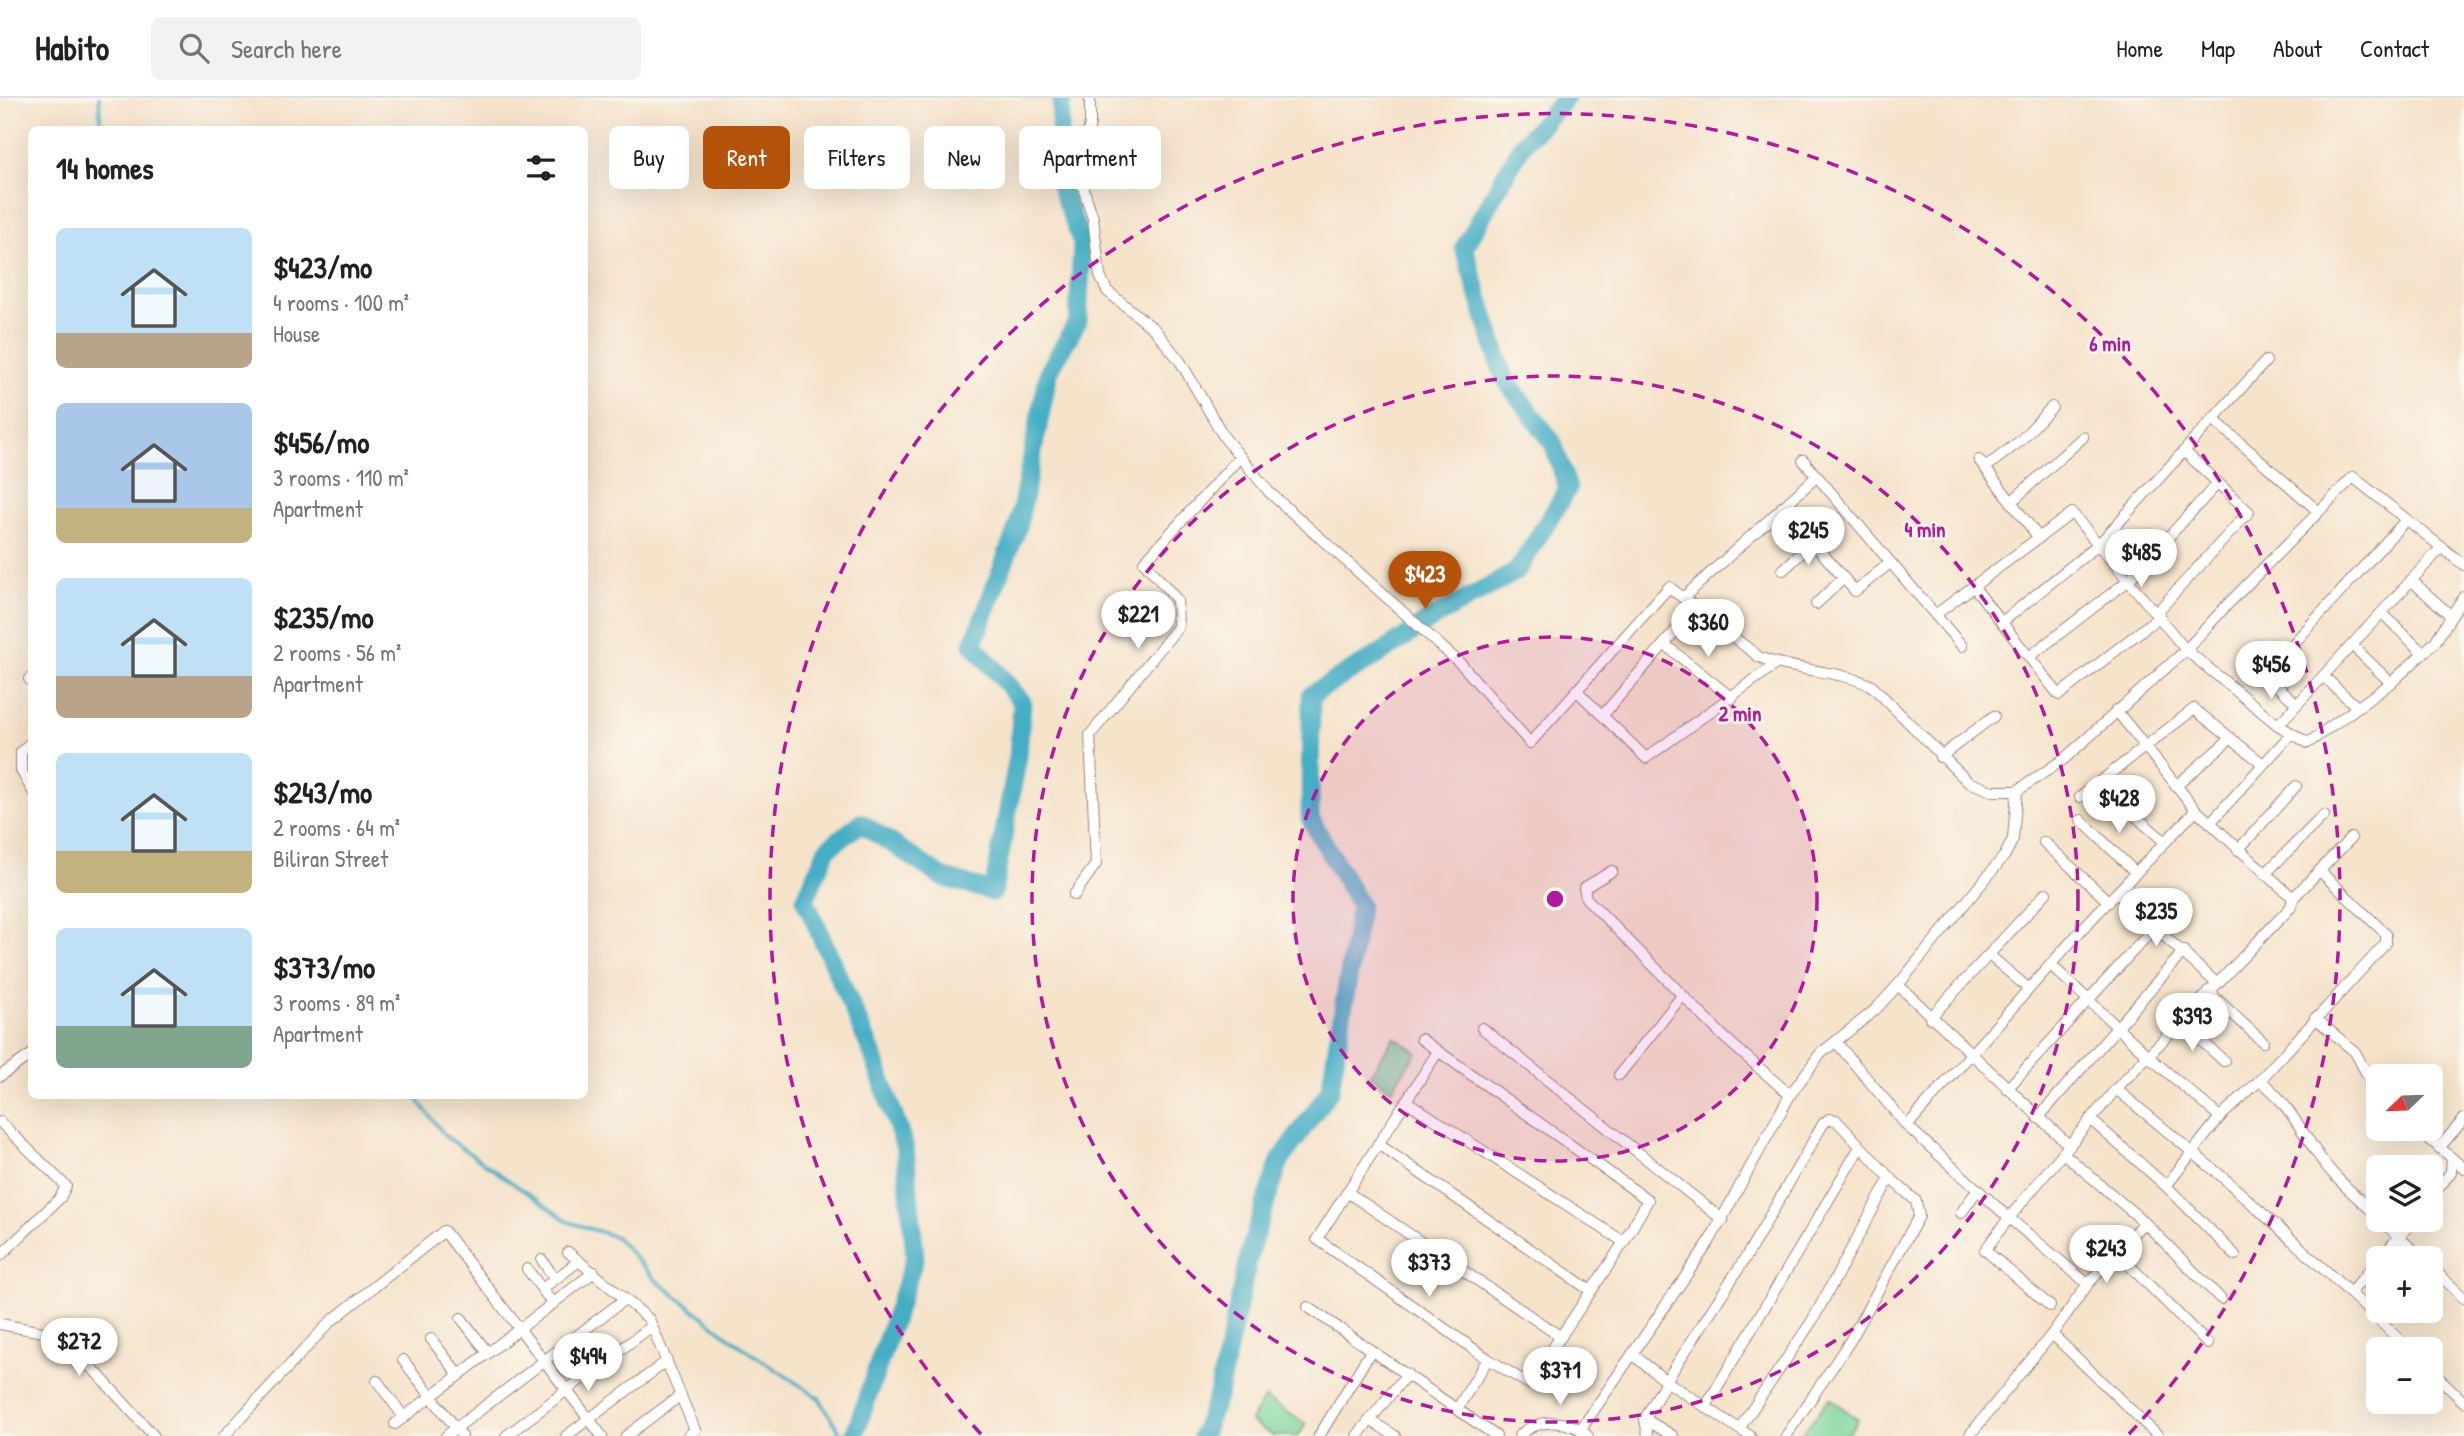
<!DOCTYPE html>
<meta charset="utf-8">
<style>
body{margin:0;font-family:"Patrick Hand",sans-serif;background:#f2f2f2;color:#222;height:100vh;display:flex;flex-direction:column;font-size:26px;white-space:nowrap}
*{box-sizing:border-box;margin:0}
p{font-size:23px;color:#767676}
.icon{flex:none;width:38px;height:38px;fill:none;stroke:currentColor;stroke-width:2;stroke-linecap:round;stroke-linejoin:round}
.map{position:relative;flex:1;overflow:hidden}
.drawer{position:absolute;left:28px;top:28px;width:560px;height:973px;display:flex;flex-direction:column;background:#fff;border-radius:10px;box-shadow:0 7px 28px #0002}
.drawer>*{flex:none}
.banner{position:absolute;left:609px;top:28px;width:665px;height:63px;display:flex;gap:14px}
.needle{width:46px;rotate:247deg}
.buttons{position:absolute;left:2366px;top:966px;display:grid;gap:14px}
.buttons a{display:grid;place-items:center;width:77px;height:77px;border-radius:10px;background:#fff;box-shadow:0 7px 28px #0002;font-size:35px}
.price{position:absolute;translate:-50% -60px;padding:0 16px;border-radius:24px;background:#fff;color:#222;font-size:23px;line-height:46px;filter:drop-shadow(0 2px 4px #0008)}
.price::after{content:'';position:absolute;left:50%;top:42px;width:21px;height:16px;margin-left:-10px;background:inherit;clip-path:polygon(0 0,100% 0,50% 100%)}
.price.on{background:#b45309;color:#fff}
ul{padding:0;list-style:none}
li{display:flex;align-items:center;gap:21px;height:175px;padding:0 28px}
li span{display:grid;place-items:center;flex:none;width:196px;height:140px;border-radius:10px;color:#555}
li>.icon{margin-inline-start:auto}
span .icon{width:84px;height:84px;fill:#fffc;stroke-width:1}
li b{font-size:30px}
h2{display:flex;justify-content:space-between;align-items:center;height:84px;padding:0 28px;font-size:30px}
.chip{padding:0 24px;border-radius:10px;background:#fff;box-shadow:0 7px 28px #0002;font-size:24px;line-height:63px}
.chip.on{background:#b45309;color:#fff}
header{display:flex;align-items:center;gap:42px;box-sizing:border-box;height:98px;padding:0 35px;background:#fff;border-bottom:2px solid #e0e0e0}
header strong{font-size:33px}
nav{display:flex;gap:38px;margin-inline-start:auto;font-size:24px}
.search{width:490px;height:63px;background:#f2f2f2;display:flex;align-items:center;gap:18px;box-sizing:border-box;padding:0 24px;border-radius:10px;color:#767676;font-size:26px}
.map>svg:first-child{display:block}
</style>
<header>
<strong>Habito</strong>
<div class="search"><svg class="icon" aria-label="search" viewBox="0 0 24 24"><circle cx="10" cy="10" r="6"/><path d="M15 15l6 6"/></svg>Search here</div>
<nav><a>Home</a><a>Map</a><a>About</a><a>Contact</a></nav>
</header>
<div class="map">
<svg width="2464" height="1338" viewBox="0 0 2464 1338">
<rect width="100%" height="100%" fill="#fbf7ec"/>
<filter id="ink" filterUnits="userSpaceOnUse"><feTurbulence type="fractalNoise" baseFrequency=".0143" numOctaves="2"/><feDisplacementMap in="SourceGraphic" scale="14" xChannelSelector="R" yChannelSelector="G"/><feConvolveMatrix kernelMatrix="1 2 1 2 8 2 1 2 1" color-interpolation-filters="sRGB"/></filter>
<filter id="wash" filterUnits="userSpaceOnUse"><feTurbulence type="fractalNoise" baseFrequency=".00686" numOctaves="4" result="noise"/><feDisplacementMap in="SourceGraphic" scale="28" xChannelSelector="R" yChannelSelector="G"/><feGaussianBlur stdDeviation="1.57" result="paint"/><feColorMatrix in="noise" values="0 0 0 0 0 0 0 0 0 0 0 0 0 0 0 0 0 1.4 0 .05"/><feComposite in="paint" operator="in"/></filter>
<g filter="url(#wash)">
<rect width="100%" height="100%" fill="#f5e3ca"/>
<!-- pitch -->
<g fill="#7cd59b" stroke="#637a63" stroke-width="2">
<path d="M 1394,939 L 1417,954 L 1391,992 L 1370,977 Z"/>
<path d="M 1265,1300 L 1306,1326 L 1298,1338 L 1273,1338 L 1250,1323 Z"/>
<path d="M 1830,1300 L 1858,1322 L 1846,1338 L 1800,1338 Z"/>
</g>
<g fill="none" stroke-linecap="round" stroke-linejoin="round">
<!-- stream -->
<g stroke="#45adc4" stroke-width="3.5">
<path d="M 99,0 L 101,32"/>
<path d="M 415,998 L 445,1038 L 569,1124 L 616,1139 L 657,1183 L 742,1249 L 819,1300 L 842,1338"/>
</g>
<!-- river -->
<g stroke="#45adc4" stroke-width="19">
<path d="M 854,1338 L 915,1159 L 905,1050 L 873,957 L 805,802 L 827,751 L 861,725 L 942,779 L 993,794 L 1018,658 L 1022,604 L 973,546 L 1018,428 L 1049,273 L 1078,223 L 1082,145 L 1057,79 L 1062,0"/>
<path d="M 1202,1338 L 1218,1296 L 1252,1145 L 1280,1063 L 1330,992 L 1360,808 L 1310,720 L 1311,597 L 1378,557 L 1430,522 L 1517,473 L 1568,391 L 1553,345 L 1504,280 L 1464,150 L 1522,47 L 1566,0"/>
</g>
</g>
</g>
<g filter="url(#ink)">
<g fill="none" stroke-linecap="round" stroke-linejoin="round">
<!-- street casing -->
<g stroke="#a0817a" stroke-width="12">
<g id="street">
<path d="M 1090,0 L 1090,26 L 1082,58 L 1081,83 L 1093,120 L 1100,178 L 1107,193 L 1154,231 L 1180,263 L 1224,339 L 1269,394 L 1462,567 L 1530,645 L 1669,489 L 1759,559 C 1795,574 1837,571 1872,588 L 1968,684 L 1992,693 L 2017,693 L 2064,661 L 2186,552 L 2226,508 L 2353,379 L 2464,467"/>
<path d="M 2213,321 L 2318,413"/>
<path d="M 1803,362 L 1962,548"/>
<path d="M 1979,362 L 2039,440"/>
<path d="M 1985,370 L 2020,343 L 2052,309"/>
<path d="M 2011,404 L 2083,339"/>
<path d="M 1782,409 L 1855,493 L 1890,465"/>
<path d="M 1783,472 L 1813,444"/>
<path d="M 2411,482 L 2450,517"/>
<path d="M 1973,488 L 2059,597 L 2160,518"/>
<path d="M 1683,500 L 1816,379"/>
<path d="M 1816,506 L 1844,480"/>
<path d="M 2157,514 L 2249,414 L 2184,353"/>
<path d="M 2382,515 L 2422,554"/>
<path d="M 1935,517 L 2072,415 L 2186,552 L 2278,627 L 2308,645 L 2391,585 L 2435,544 L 2464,498"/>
<path d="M 2002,524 L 2099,446 L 2266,263"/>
<path d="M 1664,546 L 1732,600"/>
<path d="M 2352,547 L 2391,585"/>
<path d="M 2029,559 L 2129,482 L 2218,385"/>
<path d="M 2323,578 L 2356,608"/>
<path d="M 29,581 L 32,584"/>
<path d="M 1576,592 L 1646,660 L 1776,566"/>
<path d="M 2297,606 L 2265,577 L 2405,423"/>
<path d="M 1603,617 L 1695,510"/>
<path d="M 2278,627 L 2441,450"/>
<path d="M 32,643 L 21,654 L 21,672 L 32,692"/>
<path d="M 1940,659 L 1994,618"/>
<path d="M 2176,688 L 2231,640"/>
<path d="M 2080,699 L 2098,685"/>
<path d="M 2081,722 L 2136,775"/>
<path d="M 2210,725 L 2291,636"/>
<path d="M 2044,744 L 2109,804"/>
<path d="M 2165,744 L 2098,685 L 2194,611 L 2263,666"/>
<path d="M 2238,752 L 2296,688"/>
<path d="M 1612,773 L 1584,790 L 1586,800 L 1725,940 L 1790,997"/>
<path d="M 2265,776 L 2324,717"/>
<path d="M 2117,795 L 2215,884"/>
<path d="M 1074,797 L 1096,766 L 1090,637 L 1178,529 L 1177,502 L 1144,464 L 1240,359"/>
<path d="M 2293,800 L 2351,740"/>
<path d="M 1989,857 L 2029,891"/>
<path d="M 2051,867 L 2148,958 L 2220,1019"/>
<path d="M 1898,887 L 2070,1048"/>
<path d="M 2208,893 L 2263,944"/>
<path d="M 1930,920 L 2046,795"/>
<path d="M 2315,920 L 2355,954 L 2378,997"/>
<path d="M 2182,925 L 2224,963"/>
<path d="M 1482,930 L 1723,1122"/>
<path d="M 1421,941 L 1648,1102 L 1624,1144 L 1529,1286 L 1488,1261 L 1317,1141 L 1437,955"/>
<path d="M 1836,944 L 1907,1028 L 2009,1120 L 2116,991 L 2291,809 L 2293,800 L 2196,712 L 2116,612"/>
<path d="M 1619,977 L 1682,898"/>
<path d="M 0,978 L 32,956"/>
<path d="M 2260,982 C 2285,1002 2299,1029 2317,1055 C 2332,1079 2358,1099 2378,1119"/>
<path d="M 2007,991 L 2155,829"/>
<path d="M 2116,991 L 2226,1082 L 2350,1195 L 2378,1163"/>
<path d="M 1406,1003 L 1624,1144"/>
<path d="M 2038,1020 L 2184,853"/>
<path d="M 2090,1021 L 2166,1088 L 2220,1019 L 2260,982 L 2386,845 L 2386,836 L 2321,774"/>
<path d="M 0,1024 L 66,1088 L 60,1100 L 0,1158"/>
<path d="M 1907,1028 L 2084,829 L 2196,712"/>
<path d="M 2417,1031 L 2464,1070"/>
<path d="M 1378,1046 L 1591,1193"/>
<path d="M 2439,1050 L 2464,1021"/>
<path d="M 2166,1088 L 2235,1157"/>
<path d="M 1347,1094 L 1561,1239"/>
<path d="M 2431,1100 L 2451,1074 L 2452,1060"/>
<path d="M 1961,1115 L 1978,1091"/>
<path d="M 2413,1122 L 2399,1139 L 2421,1160"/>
<path d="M 2144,1124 L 2221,1201"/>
<path d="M 2115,1153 L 2208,1246"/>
<path d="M 568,1154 L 649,1221 L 695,1332 L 688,1338"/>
<path d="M 2380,1160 L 2399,1139 L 2381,1122"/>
<path d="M 542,1162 L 555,1181"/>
<path d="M 2431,1169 L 2464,1200"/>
<path d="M 527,1171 L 553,1206"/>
<path d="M 542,1191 L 579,1163"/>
<path d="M 2350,1195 L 2409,1251"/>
<path d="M 2050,1208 L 1985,1152 L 2009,1120 L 2088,1186"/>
<path d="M 1308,1209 L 1496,1338"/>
<path d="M 461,1220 L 488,1255"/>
<path d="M 0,1226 L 48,1235 L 94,1272 L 154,1338"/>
<path d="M 2052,1236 L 2158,1338"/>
<path d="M 431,1241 L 459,1277"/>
<path d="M 1632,1256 L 1666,1283 L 1750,1338"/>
<path d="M 403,1262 L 462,1338"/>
<path d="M 2431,1272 L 2464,1304"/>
<path d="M 377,1283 L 404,1319"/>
<path d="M 1706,1308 L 1860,1049"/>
<path d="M 1457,1311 L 1488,1261"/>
<path d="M 1645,1321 L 1673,1338"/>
<path d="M 1370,1322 L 1395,1338"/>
<path d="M 395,1326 L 594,1174"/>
<path d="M 1581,1331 L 1709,1144 L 1790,997 L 1820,956 L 1875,912 L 1898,887 L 2005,757 L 2013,741 L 2017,693"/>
<path d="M 1739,1331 L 1812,1223 L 1890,1080"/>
<path d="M 224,1338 L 330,1224 L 444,1133 L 602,1338"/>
<path d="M 446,1338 L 625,1201"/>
<path d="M 506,1338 L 652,1228"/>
<path d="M 566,1338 L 667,1263"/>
<path d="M 626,1338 L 681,1297"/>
<path d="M 1319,1338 L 1371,1253"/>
<path d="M 1357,1338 L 1407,1276"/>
<path d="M 1519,1338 C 1537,1320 1570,1320 1588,1338"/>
<path d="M 1648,1338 L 1645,1321 L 1666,1283 L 1746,1159 L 1823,1026 L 1829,1021 L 1836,1022 L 1890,1080 L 1916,1103 L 1919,1118 L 1850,1243 L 1786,1338"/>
<path d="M 1969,1338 L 2052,1236 L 2088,1186 L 2144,1124 L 2063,1055"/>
</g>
</g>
<!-- street -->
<use href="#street" stroke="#fff" stroke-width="10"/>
</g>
</g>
<!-- distance rings -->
<circle cx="1555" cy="801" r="262" fill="#b5179e" fill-opacity=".12"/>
<g fill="none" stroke="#b5179e" stroke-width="3.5" stroke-dasharray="12 9">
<circle cx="1555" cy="801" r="262"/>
<circle cx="1555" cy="801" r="523"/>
<path d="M981 1336A785 785 0 1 1 2129 1336"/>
</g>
<circle cx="1555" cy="801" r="10" fill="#b5179e" stroke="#fbf7ec" stroke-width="3.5"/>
<g font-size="21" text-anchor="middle" font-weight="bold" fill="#b5179e" stroke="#fbf7ec" stroke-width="5" stroke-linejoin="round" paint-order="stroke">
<text x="2110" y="253">6 min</text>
<text x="1925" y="439">4 min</text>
<text x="1740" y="623">2 min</text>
</g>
</svg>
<div class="buttons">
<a><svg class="needle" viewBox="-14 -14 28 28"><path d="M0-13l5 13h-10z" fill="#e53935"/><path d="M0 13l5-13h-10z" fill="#767676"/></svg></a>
<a><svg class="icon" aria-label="layers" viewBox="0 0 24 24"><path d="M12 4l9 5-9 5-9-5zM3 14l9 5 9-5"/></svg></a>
<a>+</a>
<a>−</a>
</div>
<b class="price" style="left:1808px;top:469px">$245</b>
<b class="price" style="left:2141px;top:491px">$485</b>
<b class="price on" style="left:1425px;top:513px">$423</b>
<b class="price" style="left:1138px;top:553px">$221</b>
<b class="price" style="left:1708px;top:561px">$360</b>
<b class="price" style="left:2271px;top:603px">$456</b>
<b class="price" style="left:2119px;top:737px">$428</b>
<b class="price" style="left:2156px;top:850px">$235</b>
<b class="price" style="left:2192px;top:955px">$393</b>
<b class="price" style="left:2106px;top:1187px">$243</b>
<b class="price" style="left:1429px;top:1201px">$373</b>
<b class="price" style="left:79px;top:1280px">$272</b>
<b class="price" style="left:588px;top:1295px">$494</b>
<b class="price" style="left:1560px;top:1309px">$371</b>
<div class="banner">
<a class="chip">Buy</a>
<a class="chip on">Rent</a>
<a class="chip">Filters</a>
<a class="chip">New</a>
<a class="chip">Apartment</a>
</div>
<section class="drawer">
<h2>14 homes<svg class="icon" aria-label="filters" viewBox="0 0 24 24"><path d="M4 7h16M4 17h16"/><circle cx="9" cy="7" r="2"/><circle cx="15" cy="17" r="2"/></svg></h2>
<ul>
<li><span style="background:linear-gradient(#bfe0f5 75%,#b9a48a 0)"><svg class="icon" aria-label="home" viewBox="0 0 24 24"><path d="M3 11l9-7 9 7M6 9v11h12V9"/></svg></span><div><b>$423/mo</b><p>4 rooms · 100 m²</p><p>House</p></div></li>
<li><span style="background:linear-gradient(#a9c7e8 75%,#c2b280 0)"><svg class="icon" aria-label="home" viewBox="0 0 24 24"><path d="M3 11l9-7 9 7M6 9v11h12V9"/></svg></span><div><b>$456/mo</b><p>3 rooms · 110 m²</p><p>Apartment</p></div></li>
<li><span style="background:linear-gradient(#bfe0f5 70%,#b9a48a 0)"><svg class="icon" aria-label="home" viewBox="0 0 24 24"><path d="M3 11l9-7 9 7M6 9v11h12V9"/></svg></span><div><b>$235/mo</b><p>2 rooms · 56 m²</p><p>Apartment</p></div></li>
<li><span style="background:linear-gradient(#bfe0f5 70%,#c2b280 0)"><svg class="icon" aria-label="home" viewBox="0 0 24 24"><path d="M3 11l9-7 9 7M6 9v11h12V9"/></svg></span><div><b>$243/mo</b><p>2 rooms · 64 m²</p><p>Biliran Street</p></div></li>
<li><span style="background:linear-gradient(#bfe0f5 70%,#7fa58c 0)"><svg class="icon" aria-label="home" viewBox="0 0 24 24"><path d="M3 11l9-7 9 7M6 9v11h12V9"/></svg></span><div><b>$373/mo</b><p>3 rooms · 89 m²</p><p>Apartment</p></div></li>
</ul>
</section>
</div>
